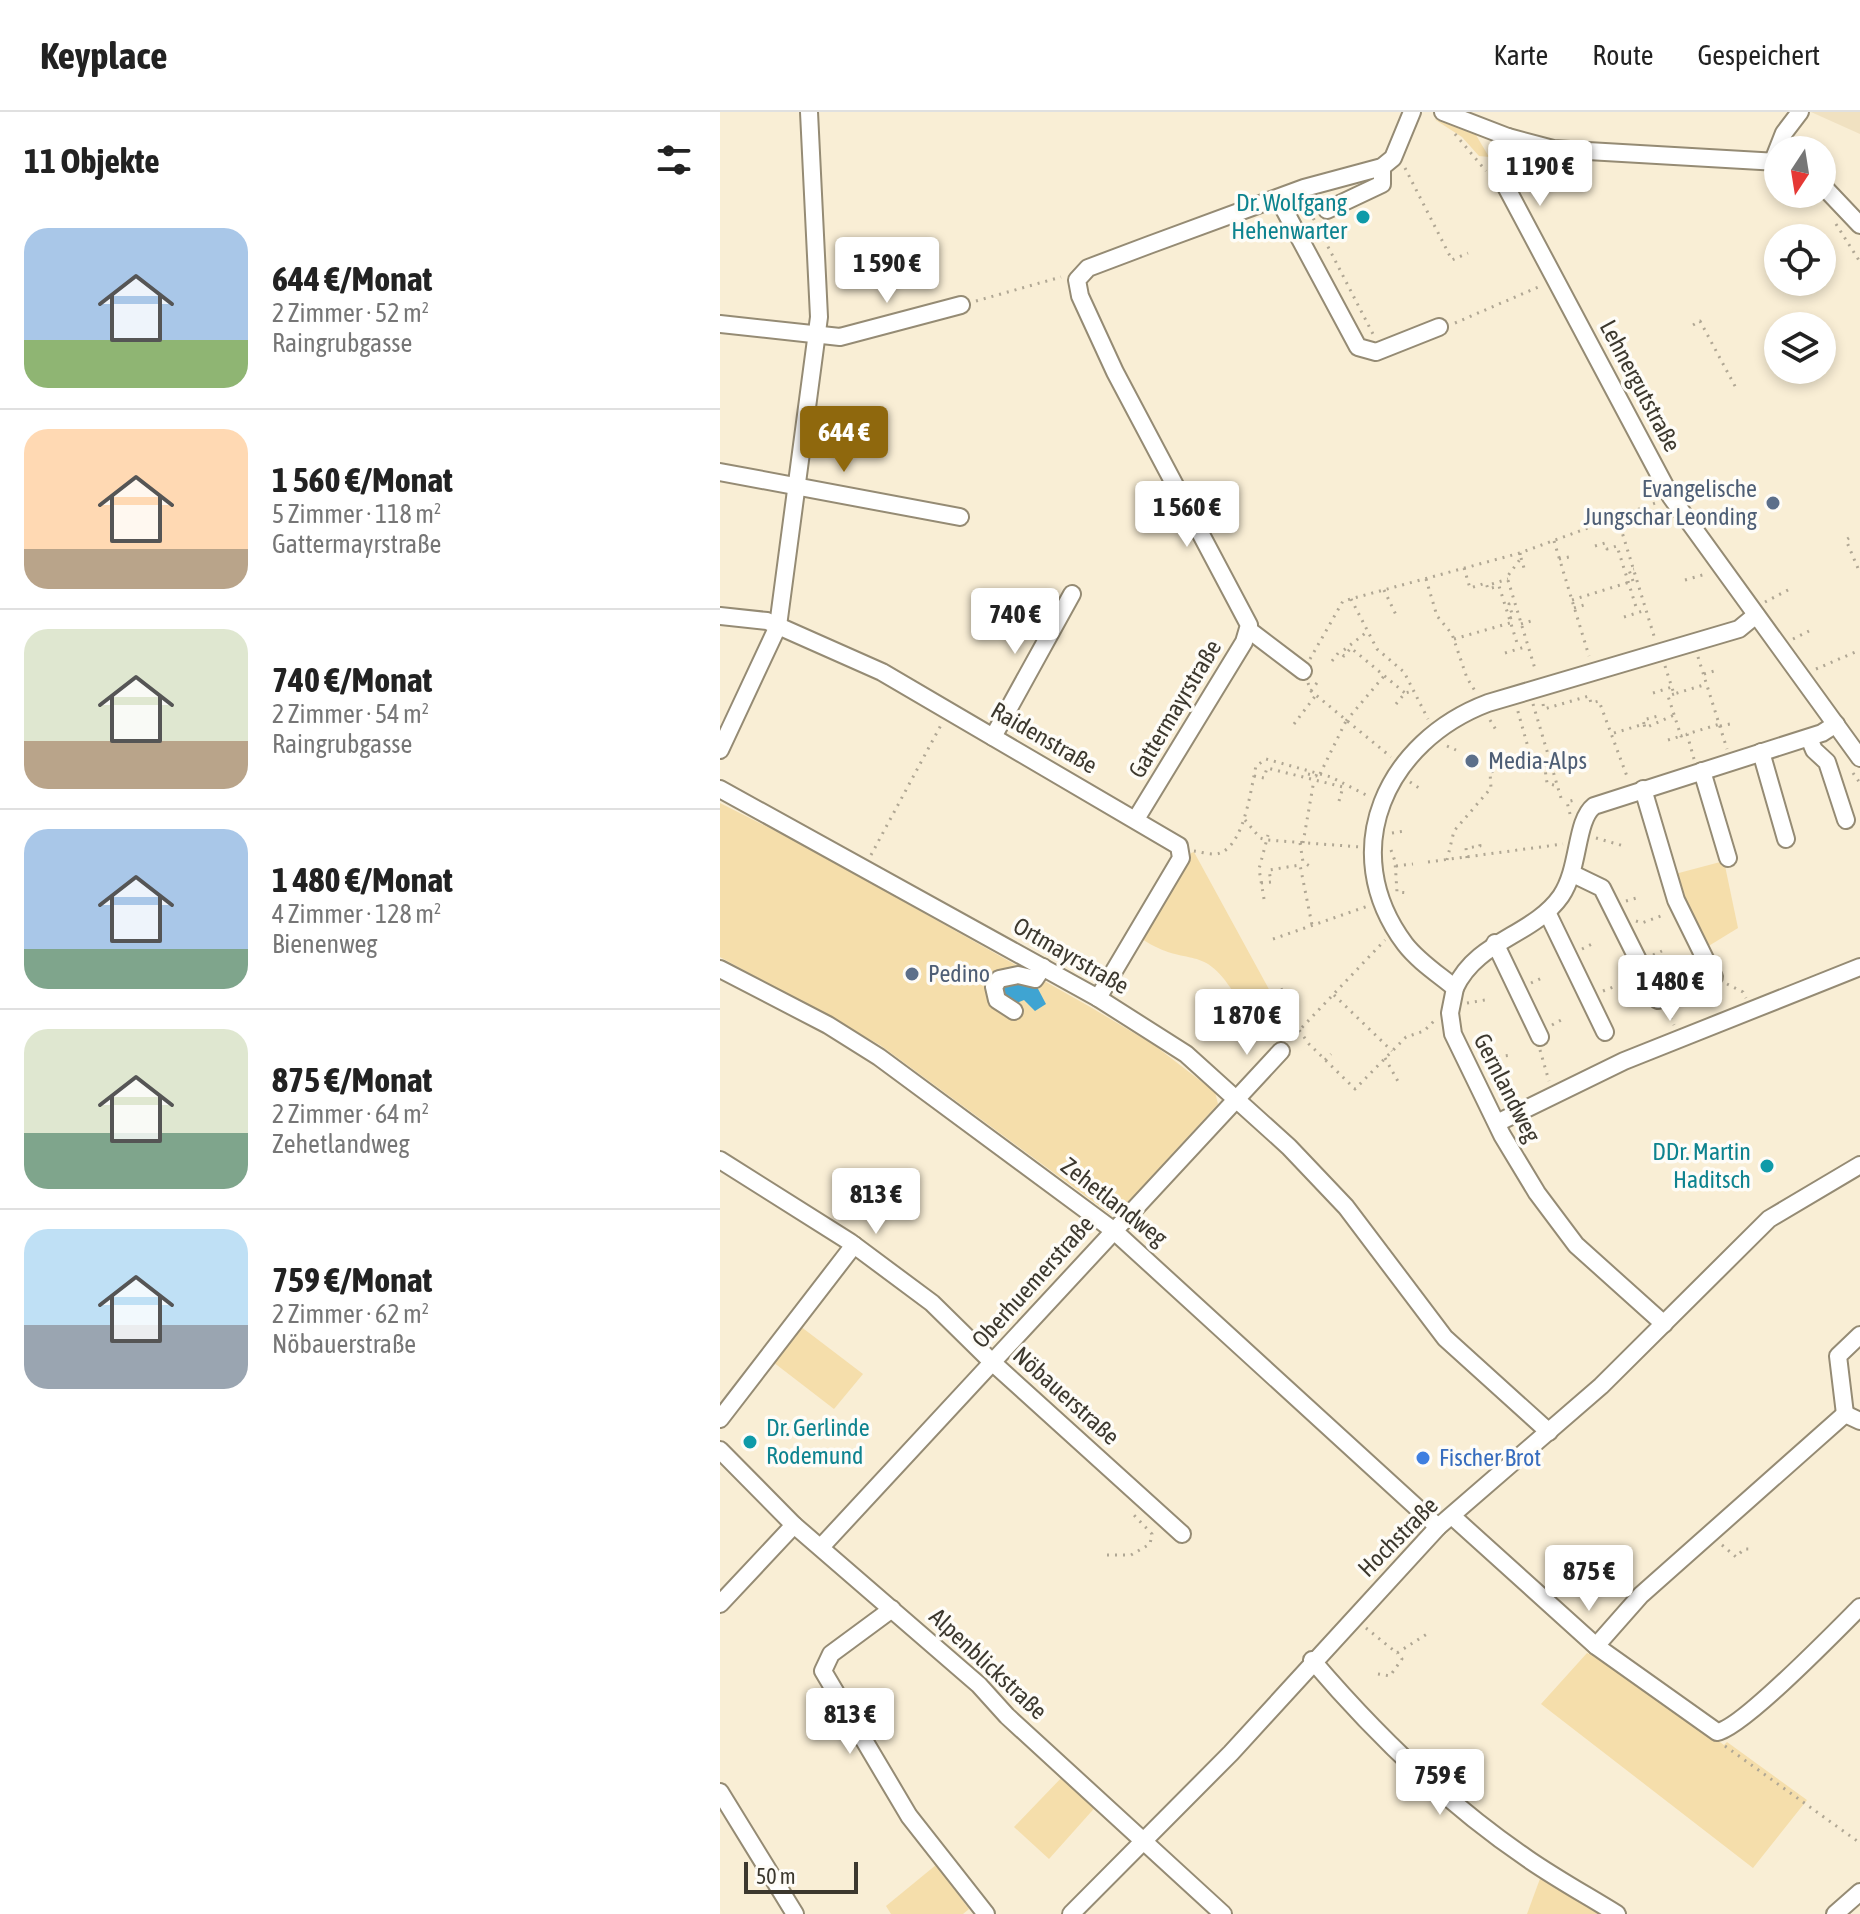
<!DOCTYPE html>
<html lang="de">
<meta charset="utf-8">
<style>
body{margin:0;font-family:"Asap Condensed",sans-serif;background:#f6f6f6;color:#222;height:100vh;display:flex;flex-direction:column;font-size:30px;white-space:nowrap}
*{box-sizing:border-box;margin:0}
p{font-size:26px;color:#767676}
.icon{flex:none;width:44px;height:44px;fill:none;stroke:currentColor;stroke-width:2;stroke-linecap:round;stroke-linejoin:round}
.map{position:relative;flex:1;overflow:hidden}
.sheet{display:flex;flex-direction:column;background:#fff;width:720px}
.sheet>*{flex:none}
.needle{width:52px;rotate:192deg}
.buttons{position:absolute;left:1044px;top:24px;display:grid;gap:16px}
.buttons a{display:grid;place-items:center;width:72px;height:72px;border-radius:50%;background:#fff;box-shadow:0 4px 12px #0003;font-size:40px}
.scale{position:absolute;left:24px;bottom:20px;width:114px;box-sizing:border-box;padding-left:8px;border:4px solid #3c382e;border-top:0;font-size:22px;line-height:28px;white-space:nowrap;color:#3c382e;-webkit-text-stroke:6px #fefcf7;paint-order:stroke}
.price{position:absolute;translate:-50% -68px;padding:0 18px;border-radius:8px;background:#fff;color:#222;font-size:26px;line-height:52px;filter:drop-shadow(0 2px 4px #0008)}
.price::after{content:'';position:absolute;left:50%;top:48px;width:24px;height:18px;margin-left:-12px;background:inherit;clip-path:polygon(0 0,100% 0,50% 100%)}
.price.on{background:#8f680d;color:#fff}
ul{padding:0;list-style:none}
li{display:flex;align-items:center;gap:24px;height:200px;padding:0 24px}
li+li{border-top:2px solid #e0e0e0}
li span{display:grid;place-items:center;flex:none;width:224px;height:160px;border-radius:24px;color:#555}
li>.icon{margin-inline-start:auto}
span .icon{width:96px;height:96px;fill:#fffc;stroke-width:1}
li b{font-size:34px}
h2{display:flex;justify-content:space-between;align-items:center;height:96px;padding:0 24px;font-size:34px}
header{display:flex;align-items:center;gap:48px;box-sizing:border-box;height:112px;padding:0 40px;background:#fff;border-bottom:2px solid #e0e0e0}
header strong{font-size:38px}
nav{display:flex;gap:44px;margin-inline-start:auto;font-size:28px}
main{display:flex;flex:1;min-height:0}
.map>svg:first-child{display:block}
</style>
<header>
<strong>Keyplace</strong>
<nav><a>Karte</a><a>Route</a><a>Gespeichert</a></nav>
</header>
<main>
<section class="sheet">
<h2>11 Objekte<svg class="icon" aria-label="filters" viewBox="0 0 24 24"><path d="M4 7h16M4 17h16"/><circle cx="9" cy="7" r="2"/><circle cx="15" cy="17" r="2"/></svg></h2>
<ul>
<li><span style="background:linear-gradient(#a9c7e8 70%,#8fb573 0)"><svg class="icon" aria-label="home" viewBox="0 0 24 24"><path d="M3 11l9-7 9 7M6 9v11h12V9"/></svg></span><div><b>644 €/Monat</b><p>2 Zimmer · 52 m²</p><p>Raingrubgasse</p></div></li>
<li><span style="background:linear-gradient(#ffd9b3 75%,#b9a48a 0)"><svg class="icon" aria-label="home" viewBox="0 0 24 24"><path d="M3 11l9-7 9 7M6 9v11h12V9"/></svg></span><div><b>1 560 €/Monat</b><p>5 Zimmer · 118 m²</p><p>Gattermayrstraße</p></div></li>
<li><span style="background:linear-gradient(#dfe7d0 70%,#b9a48a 0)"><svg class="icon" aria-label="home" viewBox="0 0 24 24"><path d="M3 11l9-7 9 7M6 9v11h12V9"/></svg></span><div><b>740 €/Monat</b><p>2 Zimmer · 54 m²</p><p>Raingrubgasse</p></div></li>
<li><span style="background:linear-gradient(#a9c7e8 75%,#7fa58c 0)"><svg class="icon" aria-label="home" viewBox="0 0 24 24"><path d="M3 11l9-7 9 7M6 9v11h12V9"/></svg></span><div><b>1 480 €/Monat</b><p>4 Zimmer · 128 m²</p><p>Bienenweg</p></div></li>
<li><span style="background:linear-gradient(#dfe7d0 65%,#7fa58c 0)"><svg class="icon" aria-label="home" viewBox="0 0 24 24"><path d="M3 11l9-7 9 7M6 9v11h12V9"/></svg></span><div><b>875 €/Monat</b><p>2 Zimmer · 64 m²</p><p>Zehetlandweg</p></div></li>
<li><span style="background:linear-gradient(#bfe0f5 60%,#9aa5b1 0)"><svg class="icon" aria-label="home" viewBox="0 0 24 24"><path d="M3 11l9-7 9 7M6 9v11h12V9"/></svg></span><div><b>759 €/Monat</b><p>2 Zimmer · 62 m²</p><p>Nöbauerstraße</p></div></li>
</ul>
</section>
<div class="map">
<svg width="1140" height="1802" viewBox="0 0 1140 1802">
<rect width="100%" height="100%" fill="#f9eed5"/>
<!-- built -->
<path fill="#f0e1c1" d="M 1091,0 L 1140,0 L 1140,22 Z"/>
<!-- green -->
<g fill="#f5deab">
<path d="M 714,7 L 756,23 L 769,45 L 759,44 L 742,25 Z"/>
<path d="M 0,691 L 87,735 L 372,896 L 434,933 L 495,980 L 498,992 L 400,1099 L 390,1102 L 160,933 L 0,845 Z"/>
<path d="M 474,740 L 551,881 L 526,889 L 517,886 C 483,828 469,858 422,827 L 471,741 Z"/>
<path d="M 1004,749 L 1018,816 L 987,835 L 955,762 Z"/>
<path d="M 80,1214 L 143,1262 L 114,1297 L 53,1250 Z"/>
<path d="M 867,1541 L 888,1550 L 1004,1633 L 1007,1630 L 1087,1688 L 1033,1756 L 821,1592 Z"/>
<path d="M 345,1662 L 379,1691 L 329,1747 L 294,1715 Z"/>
<path d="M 216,1753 L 249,1797 L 243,1802 L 171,1802 L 166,1794 Z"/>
<path d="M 821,1764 L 884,1802 L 807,1802 Z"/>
</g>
<!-- water -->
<path fill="#3fa4d2" d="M 288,868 L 316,873 L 326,892 L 315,899 L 304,888 L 294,892 L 279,879 Z"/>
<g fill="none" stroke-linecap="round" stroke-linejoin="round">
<!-- minor casing -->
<g stroke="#958b74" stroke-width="20">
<g id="minor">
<path d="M 723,0 L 788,25 L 833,37 L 1058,50"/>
<path d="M 788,25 L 781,52 L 783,69 L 951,385 L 1140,646"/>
<path d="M 1053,49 L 1064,21 L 1080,0"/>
<path d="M 1102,73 L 1140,113"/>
<path d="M 558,86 L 638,235 L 656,240 L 719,215"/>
<path d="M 607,98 L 662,72 L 662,55"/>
<path d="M 0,212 L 120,225 L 241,193"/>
<path d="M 0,360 L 240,405"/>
<path d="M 0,504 L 47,509 L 162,560 L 459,734 L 461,746 L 378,886"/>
<path d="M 529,518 L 583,559"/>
<path d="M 273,625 L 352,482"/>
<path d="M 1089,626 L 1094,638 L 1107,650 L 1126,708"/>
<path d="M 0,638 L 58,514 L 99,205 L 89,0"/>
<path d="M 1041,640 L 1066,727"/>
<path d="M 982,659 L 1008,746"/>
<path d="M 0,677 L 378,886 L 466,942 L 569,1035 L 626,1095 L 725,1226 L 829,1320"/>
<path d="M 923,677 L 956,788 L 994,865"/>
<path d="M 416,707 L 524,530 L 529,513 L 395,260 L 360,184 L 357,168 L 368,156 L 429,133 L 584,76 L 662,55 L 673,46 L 692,0"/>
<path d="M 853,762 L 882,776 L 938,888"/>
<path d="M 827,800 L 885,920"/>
<path d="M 775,831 L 820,925"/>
<path d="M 0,857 L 108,913 L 159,945 L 393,1118 L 718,1415"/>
<path d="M 735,876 C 757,828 813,824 841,784 C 860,756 855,709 874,694 L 1102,621 L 1116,612"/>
<path d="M 294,899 L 277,888 L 274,875 L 279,867 L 298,863 L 315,867 L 323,855"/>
<path d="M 777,1011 L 904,949 L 1140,855"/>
<path d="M 0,1048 L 130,1130 L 212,1191 L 272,1250 L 462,1422"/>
<path d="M 944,1212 L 856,1133 L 817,1081 L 782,1023 L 733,922 L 730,901 L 735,876 C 718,862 698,849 685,832 C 615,738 667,629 768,591 L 1019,517 L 1036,503"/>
<path d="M 1125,1302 L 1118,1244 L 1140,1223"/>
<path d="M 1125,1302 L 1140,1309"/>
<path d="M 0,1307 L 134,1133"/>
<path d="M 0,1338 L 74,1413 L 259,1573 L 287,1604 L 503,1802"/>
<path d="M 732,1404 L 876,1534 L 997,1620 C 1021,1617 1118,1517 1140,1495"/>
<path d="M 101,1435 L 561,939"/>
<path d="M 0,1492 L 74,1413"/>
<path d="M 172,1497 L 111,1542 L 103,1559 L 189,1704 L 266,1802"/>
<path d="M 876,1534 L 921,1483 L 1125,1302"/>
<path d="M 592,1548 C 656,1623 727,1692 808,1747 C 837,1767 868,1784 897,1802"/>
<path d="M 0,1680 L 75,1802"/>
<path d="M 351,1802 L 511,1641 L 718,1415 L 881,1274 L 1049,1107 L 1140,1053"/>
<path d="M 1115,1802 L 1140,1780"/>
</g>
</g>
<!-- path -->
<g stroke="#b0a794" stroke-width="3" stroke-dasharray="2 6" stroke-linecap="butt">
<path d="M 735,22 L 766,59"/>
<path d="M 797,49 L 813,49"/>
<path d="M 685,56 L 732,148 L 748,141"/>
<path d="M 586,92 L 654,224"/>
<path d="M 1116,112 L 1140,150"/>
<path d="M 256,189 L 341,165"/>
<path d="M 735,211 L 823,173"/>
<path d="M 973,213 L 980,209 L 1016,276"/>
<path d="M 908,274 L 916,269"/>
<path d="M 924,303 L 932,299"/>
<path d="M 898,407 L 934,524"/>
<path d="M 1129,426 L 1126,428 L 1140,461"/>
<path d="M 834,429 L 869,544"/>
<path d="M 875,434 L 885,431 L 887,437 L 897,434 L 917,498"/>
<path d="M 800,441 L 801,446 L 787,465 L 816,560"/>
<path d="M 801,446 L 804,456"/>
<path d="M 839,447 L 849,445"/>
<path d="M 744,456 L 750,476 L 766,471 L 768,477 L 779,474 L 798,534"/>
<path d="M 706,467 L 717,504 L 732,522 L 747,566 L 757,582"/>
<path d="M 965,468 L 986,462"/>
<path d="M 772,472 L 788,467"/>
<path d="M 664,478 L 677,505"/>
<path d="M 631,487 L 657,537 L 684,560 L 708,607"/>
<path d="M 852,488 L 913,469 L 909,458 L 914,457"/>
<path d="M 1045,490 L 1070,477"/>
<path d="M 854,496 L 864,493"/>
<path d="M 904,505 L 926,498"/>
<path d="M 790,506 L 793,505 L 789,492 L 795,490"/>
<path d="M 801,512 L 811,509"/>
<path d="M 734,527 L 790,511"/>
<path d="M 1073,527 L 1089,519"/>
<path d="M 624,538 L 648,519"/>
<path d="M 785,541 L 808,534"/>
<path d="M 978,545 L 1007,637"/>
<path d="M 590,547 L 623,489 L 800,441 L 938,390"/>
<path d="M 612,549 L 619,540 L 624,544 L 631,536 L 685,581"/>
<path d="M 945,554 L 954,582 L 987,572"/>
<path d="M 1096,557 L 1140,538"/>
<path d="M 984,562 L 994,559"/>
<path d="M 588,571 L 591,579 L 671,645"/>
<path d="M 591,579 L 599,568"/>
<path d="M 933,581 L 952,575"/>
<path d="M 954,582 L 948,584 L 961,624 L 967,622"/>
<path d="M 676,592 L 685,581 L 693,579"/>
<path d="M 813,592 L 841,686 L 846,689"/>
<path d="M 823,592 L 824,597 L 869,584 L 871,591 L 879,589 L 908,667"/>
<path d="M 770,608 L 776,618"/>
<path d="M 626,609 L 664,564"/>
<path d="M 574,612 L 596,583"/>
<path d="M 924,612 L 923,608 L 938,604 L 939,608"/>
<path d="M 1000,614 L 1010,612"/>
<path d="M 894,621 L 924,612 L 925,616 L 954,603"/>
<path d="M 948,628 L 961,624"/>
<path d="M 727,634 L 736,638"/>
<path d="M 974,647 L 967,622 L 1000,612"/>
<path d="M 786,657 L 785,650 L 811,646 L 797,596"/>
<path d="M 1133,661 L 1140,671"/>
<path d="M 588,662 L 596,664 L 597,661"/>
<path d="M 600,662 L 626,609"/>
<path d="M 534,664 L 544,666 L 547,656 L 623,675"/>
<path d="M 690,670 L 699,676"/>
<path d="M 619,689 L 623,675"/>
<path d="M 850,702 L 847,690 L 858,687"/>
<path d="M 525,708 L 540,726 L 547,728 L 641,735"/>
<path d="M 672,721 L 684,719"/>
<path d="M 876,726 L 904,734"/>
<path d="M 580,731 L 583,750 L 591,755"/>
<path d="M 583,731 L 594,668"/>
<path d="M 671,738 L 675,749 L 677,780 L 689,781"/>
<path d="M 474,739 C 482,740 493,744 500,741 C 525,732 531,675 536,654 L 546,647 L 611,665 L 650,685"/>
<path d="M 151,743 L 221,613"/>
<path d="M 747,746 L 746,736 L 760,734 L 759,727"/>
<path d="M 727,748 L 734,719 L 771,676 L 770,660 L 824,650 L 827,671 L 837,674"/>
<path d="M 708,750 L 843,732"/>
<path d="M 676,754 L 693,752"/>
<path d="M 541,771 L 551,770 L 549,758 L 580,753 L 592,813"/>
<path d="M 544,787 L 539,757 L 548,723"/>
<path d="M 906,789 L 920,785"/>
<path d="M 916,809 L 922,811 L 946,802"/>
<path d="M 553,827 L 648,794"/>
<path d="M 862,837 L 872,832"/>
<path d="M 933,843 L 942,839"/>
<path d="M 811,871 L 822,866"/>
<path d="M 1007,872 L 1023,880 L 1026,886"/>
<path d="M 563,877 L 553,882 L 589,932 L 635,977 L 686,925 L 704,919 L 715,908"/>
<path d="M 883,879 L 893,875"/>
<path d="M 952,881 L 961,877"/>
<path d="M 614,883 L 672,939"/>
<path d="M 558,889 L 566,884"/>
<path d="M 747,891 L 765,888"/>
<path d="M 947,898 L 954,913"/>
<path d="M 832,913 L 843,907"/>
<path d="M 571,927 L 665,828"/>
<path d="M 820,938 L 829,969"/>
<path d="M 665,946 L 680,973"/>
<path d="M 762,947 L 792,943"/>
<path d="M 605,948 L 611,942"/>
<path d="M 1002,1433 L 1016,1445 L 1024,1437 L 1029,1437"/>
<path d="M 387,1443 L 411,1443 L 430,1432 L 432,1422 L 410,1399"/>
<path d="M 646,1516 L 677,1541 L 710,1520"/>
<path d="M 658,1562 L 670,1564 L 682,1547 L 677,1541"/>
<path d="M 1005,1634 L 1140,1731"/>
</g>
<!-- minor -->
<use href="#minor" stroke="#fff" stroke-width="16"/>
</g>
<!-- markers -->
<g fill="#0f9aa8" stroke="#fefcf7" stroke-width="3">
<circle cx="643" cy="105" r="8"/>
<circle cx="1047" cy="1054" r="8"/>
<circle cx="30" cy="1330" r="8"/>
</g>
<g fill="#5c6f8a" stroke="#fefcf7" stroke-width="3">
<circle cx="1053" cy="391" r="8"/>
<circle cx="752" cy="649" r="8"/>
<circle cx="192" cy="862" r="8"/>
</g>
<circle fill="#3f7fe0" stroke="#fefcf7" stroke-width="3" cx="703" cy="1346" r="8"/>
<g text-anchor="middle" stroke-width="7" stroke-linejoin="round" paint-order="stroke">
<!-- culture labels -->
<g font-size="24" fill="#0d838f" stroke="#fefcf7" text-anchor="end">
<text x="627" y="99">Dr. Wolfgang<tspan x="627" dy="28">Hehenwarter</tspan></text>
<text x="1031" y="1048">DDr. Martin<tspan x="1031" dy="28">Haditsch</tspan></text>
<text x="46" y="1324" text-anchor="start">Dr. Gerlinde<tspan x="46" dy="28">Rodemund</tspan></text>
</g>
<!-- street labels -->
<g font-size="24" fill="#3c382e" stroke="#fefcf7">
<text transform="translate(920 274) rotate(62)" y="8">Lehnergutstraße</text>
<text transform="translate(455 597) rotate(-59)" y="8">Gattermayrstraße</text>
<text transform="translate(324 626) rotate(30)" y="8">Raidenstraße</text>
<text transform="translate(351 844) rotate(30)" y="8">Ortmayrstraße</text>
<text transform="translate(787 976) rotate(63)" y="8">Gernlandweg</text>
<text transform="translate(394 1090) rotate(38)" y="8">Zehetlandweg</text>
<text transform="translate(313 1170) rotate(-48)" y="8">Oberhuemerstraße</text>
<text transform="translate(346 1284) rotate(42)" y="8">Nöbauerstraße</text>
<text transform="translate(678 1425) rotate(-45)" y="8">Hochstraße</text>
<text transform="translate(268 1552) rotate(43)" y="8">Alpenblickstraße</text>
</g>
<!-- service labels -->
<g font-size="24" fill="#4e5e75" stroke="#fefcf7" text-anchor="start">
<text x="1037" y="385" text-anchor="end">Evangelische<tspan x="1037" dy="28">Jungschar Leonding</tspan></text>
<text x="768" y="657">Media-Alps</text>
<text x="208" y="870">Pedino</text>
</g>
<!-- shop labels -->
<g font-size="24" fill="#366cbe" stroke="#fefcf7" text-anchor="start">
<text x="719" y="1354">Fischer Brot</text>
</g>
</g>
</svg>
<div class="buttons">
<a><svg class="needle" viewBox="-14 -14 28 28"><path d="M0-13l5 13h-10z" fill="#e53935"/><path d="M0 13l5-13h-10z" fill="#767676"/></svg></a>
<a><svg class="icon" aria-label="locate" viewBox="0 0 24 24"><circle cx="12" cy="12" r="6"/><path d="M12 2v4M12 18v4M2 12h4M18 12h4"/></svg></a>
<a><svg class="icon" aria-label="layers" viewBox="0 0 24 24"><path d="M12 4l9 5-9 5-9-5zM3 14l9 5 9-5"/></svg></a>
</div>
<div class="scale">50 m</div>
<b class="price" style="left:820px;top:96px">1 190 €</b>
<b class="price" style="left:167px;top:193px">1 590 €</b>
<b class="price on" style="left:124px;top:362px">644 €</b>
<b class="price" style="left:467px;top:437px">1 560 €</b>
<b class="price" style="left:295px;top:544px">740 €</b>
<b class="price" style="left:950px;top:911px">1 480 €</b>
<b class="price" style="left:527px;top:945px">1 870 €</b>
<b class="price" style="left:156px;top:1124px">813 €</b>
<b class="price" style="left:869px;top:1501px">875 €</b>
<b class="price" style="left:130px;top:1644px">813 €</b>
<b class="price" style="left:720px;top:1705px">759 €</b>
</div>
</main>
